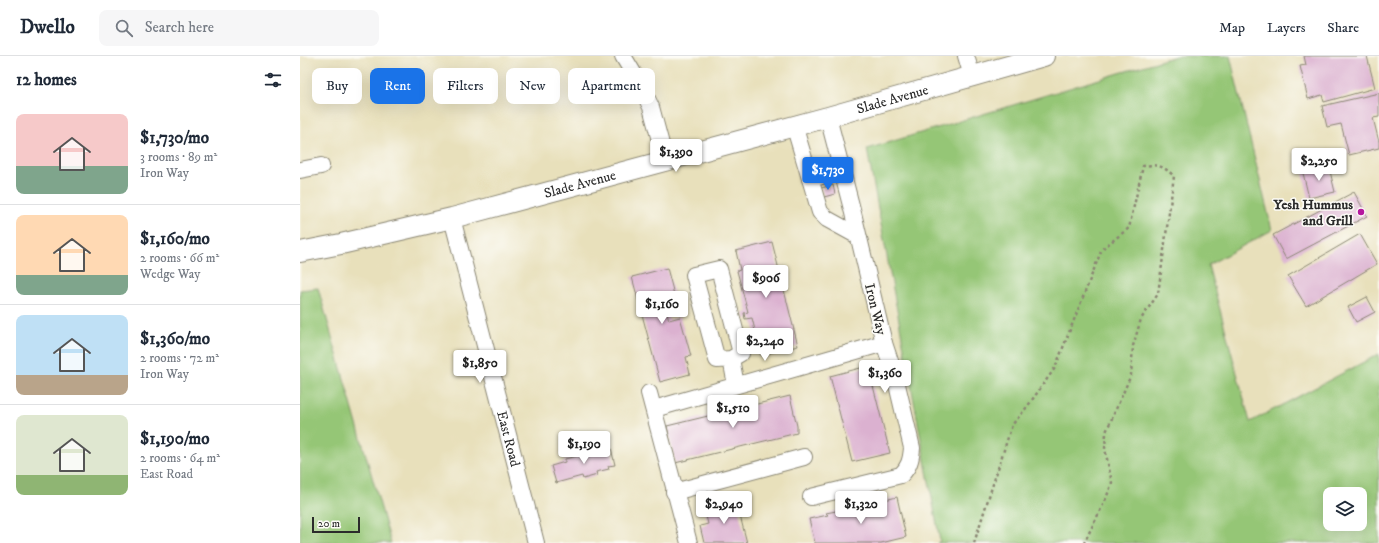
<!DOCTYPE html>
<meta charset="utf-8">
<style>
body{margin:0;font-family:"IM FELL DW Pica",serif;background:#f6f6f7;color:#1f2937;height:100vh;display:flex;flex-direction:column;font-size:15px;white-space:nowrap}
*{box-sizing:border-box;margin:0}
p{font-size:13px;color:#747a83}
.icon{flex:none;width:22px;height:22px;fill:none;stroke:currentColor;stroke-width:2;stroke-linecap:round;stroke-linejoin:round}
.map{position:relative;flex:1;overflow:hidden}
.side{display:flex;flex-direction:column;background:#fff;width:300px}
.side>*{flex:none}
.top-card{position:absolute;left:12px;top:12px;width:380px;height:36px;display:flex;gap:8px}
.fabs{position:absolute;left:1023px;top:431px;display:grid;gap:8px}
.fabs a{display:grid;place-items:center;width:44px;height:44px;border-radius:8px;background:#fff;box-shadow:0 4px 16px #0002;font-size:20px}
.scale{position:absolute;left:12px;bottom:10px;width:48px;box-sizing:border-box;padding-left:4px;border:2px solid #2b2b2b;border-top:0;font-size:11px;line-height:14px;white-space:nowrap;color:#2b2b2b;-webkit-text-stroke:3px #fdfcf7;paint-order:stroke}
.price{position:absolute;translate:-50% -34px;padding:0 9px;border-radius:4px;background:#fff;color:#222;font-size:13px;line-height:26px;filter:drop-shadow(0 1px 2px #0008)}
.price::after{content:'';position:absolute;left:50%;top:24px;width:12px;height:9px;margin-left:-6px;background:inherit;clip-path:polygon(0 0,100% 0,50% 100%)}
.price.on{background:#1a73e8;color:#fff}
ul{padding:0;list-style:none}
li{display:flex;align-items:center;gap:12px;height:100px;padding:0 16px}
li+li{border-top:1px solid #e0e1e3}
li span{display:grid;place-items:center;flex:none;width:112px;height:80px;border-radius:8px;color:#555}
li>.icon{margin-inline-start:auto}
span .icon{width:48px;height:48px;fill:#fffc;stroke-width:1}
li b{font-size:17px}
h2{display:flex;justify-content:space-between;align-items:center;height:48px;padding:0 16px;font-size:17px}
.chip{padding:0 14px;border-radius:8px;background:#fff;box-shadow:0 4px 16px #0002;font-size:14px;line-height:36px}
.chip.on{background:#1a73e8;color:#fff}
header{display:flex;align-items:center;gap:24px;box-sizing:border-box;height:56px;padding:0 20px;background:#fff;border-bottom:1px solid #e0e1e3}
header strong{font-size:19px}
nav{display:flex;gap:22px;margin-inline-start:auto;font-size:14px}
.search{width:280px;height:36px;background:#f6f6f7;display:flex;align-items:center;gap:10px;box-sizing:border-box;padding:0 14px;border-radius:8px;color:#747a83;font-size:15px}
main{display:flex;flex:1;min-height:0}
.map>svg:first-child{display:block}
</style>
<header>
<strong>Dwello</strong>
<div class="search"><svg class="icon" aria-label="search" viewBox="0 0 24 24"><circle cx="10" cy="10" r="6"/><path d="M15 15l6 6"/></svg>Search here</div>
<nav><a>Map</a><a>Layers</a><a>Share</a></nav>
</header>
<main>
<section class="side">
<h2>12 homes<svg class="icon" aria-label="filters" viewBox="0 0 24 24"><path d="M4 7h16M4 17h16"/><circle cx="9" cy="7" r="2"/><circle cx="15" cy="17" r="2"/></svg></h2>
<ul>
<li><span style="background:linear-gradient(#f6c9c9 65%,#7fa58c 0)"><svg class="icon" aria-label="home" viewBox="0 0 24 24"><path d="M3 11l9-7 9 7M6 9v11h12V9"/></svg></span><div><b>$1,730/mo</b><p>3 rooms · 89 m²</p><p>Iron Way</p></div></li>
<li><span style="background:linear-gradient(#ffd9b3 75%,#7fa58c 0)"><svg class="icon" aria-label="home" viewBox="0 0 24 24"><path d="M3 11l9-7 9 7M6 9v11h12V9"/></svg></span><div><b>$1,160/mo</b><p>2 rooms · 66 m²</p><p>Wedge Way</p></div></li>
<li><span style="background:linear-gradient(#bfe0f5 75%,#b9a48a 0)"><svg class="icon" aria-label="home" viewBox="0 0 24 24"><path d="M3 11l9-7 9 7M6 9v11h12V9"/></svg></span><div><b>$1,360/mo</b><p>2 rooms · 72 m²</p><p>Iron Way</p></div></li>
<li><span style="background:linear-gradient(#dfe7d0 75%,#8fb573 0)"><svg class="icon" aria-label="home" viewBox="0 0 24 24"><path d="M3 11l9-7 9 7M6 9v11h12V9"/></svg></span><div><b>$1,190/mo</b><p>2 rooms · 64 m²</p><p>East Road</p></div></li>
</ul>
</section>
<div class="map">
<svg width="1079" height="487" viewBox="0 0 1079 487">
<rect width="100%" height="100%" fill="#fdfcf7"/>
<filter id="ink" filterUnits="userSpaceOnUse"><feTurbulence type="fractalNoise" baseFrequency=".025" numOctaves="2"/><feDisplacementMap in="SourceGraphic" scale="8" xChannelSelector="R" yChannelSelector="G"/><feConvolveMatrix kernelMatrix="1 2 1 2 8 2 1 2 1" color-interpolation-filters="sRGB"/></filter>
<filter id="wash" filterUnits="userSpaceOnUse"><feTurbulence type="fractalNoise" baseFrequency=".012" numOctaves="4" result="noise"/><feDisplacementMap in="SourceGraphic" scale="16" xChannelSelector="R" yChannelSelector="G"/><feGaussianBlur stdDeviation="0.9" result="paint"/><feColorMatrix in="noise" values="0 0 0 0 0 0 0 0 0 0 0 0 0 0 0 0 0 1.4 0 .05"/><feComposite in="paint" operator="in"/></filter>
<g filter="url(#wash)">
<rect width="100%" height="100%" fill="#e8e0bb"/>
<!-- green -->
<g fill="#95c676" stroke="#607850" fill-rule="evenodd">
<path d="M 876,0 L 930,0 L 972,174 L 908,209 L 950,366 L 1079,298 L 1079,487 L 637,487 L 640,485 L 567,93 ZM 1030,438 L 1060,438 L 1060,468 L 1030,468 Z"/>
<path d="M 18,232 L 91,487 L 0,487 L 0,234 Z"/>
</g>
<g id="blocks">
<!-- building -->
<g fill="#dbb1d0">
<path d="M 1004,0 L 1067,0 L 1075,32 L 1024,46 L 1022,39 L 1008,43 L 1000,10 L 1006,9 Z"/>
<path d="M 1079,37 L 1079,61 L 1073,62 L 1079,86 L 1079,92 L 1049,99 L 1041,68 L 1027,71 L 1022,50 Z"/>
<path d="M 1029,111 L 1035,136 L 1009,142 L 1003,117 Z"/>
<path d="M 533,129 L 535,138 L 524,141 L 521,132 Z"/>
<path d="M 1054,136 L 1067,160 L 986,203 L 973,179 Z"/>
<path d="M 1060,178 L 1077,208 L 1006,250 L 988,220 Z"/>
<path d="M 472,186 L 498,290 L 461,299 L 452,262 L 445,263 L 444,257 L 448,256 L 437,215 L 440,214 L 436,195 Z"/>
<path d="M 367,212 L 376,246 L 365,249 L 369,264 L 380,261 L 391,300 L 386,301 L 390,318 L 360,326 L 332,221 Z"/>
<path d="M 1067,241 L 1075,256 L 1056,266 L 1048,251 Z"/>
<path d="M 568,310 L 590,397 L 552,406 L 530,320 Z"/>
<path d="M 490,340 L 497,370 L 497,377 L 375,407 L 367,370 Z"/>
<path d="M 291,392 L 292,395 L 304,392 L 305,394 L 311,392 L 315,409 L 308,410 L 309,413 L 296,416 L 297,419 L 283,423 L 282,420 L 256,427 L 251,410 L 265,406 L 265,403 L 277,400 L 276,396 Z"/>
<path d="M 597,441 L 606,481 L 581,487 L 515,487 L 509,463 L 528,459 L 526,457 L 541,454 L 541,458 L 562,454 L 560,450 Z"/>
<path d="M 436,444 L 447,487 L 404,487 L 400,470 L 408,468 L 404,452 Z"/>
</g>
</g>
</g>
<g filter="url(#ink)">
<use href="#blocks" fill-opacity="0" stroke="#8a8673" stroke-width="1"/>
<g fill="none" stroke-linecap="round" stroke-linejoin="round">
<!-- minor casing -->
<g stroke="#8a8673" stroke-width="18">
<g id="minor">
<path d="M 323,0 L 341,30 L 351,51 L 365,103"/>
<path d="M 666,0 L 672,20"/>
<path d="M 494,69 L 520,156 L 527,163 L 558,180"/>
<path d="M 0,114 L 21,110"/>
<path d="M 510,123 L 542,115"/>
<path id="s1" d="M 152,162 L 236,487"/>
<path d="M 431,303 L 417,304 L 394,219 L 419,213 L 441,297 L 431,303 L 436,329"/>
<path d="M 349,337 L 389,487"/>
<path d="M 354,353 L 584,287"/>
<path d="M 374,436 L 504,401"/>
<path d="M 511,441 L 601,419 C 609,411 611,404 612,392 L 595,320 L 584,287 L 553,157 L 528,61"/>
</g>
</g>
<!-- major casing -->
<g stroke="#8a8673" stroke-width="22">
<g id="major">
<path id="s2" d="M 0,196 L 41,188 L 152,162 L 528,61 L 744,0"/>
</g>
</g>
<!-- path -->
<path stroke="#8a8673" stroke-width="2.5" stroke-dasharray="3 3" stroke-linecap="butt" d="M 674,487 L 712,369 L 727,351 L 755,312 L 802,193 L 829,172 L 843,110 C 858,108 863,110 874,120 L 858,238 L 841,263 L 833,290 L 831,319 L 806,376 L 805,393 L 812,427 L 805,445 L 784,487"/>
<!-- minor -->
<use href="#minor" stroke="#fff" stroke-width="16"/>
<!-- major -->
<use href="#major" stroke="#fff" stroke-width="20"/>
</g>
</g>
<!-- markers -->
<circle fill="#b5179e" stroke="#fdfcf7" stroke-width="1.5" cx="1061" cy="156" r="4"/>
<g text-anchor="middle" stroke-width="3" stroke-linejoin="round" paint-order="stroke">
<!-- street labels -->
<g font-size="14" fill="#2b2b2b" stroke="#fdfcf7">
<text dy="5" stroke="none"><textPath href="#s2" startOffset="612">Slade Avenue</textPath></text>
<text dy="5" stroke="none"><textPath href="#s2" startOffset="288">Slade Avenue</textPath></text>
<text transform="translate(576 253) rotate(76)" y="5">Iron Way</text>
<text dy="5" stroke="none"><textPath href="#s1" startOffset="228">East Road</textPath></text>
</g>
<!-- poi labels -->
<g font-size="14" font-weight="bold" fill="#2b2b2b" stroke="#fdfcf7" text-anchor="end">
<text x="1053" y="153">Yesh Hummus<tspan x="1053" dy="16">and Grill</tspan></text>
</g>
</g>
</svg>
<div class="fabs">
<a><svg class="icon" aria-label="layers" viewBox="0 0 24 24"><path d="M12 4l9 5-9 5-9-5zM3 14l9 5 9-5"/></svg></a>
</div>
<div class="scale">20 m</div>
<b class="price" style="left:376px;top:117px">$1,390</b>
<b class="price" style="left:1019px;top:126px">$2,250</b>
<b class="price on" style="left:528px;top:135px">$1,730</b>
<b class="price" style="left:466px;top:243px">$906</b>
<b class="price" style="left:362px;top:269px">$1,160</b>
<b class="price" style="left:465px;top:306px">$2,240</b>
<b class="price" style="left:180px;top:328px">$1,850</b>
<b class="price" style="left:585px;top:338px">$1,360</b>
<b class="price" style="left:433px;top:373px">$1,510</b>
<b class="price" style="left:284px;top:409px">$1,190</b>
<b class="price" style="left:424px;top:469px">$2,940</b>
<b class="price" style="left:561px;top:469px">$1,320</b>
<div class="top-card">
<a class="chip">Buy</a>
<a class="chip on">Rent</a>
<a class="chip">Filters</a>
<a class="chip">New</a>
<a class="chip">Apartment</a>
</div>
</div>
</main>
